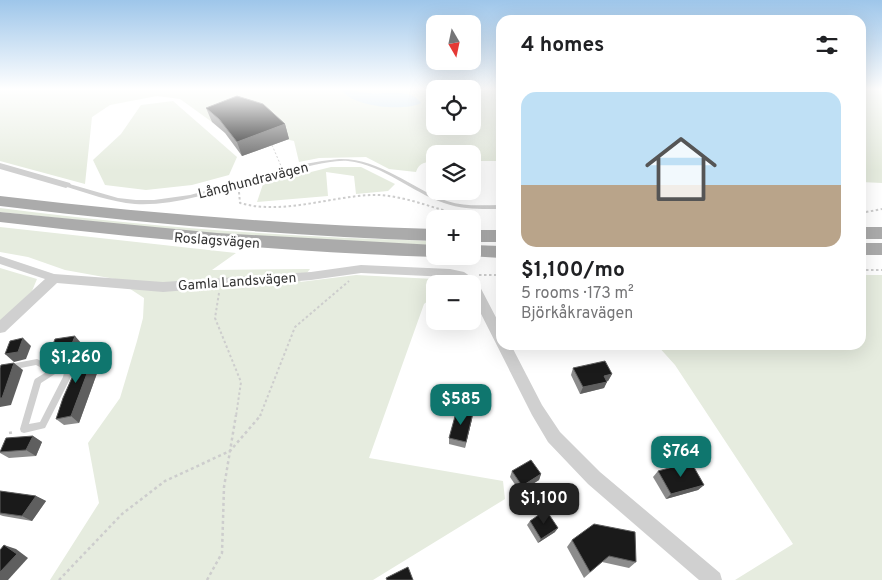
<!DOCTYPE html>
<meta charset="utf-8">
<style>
body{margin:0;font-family:Overpass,sans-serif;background:#f6f6f6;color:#202124;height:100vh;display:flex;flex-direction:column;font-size:19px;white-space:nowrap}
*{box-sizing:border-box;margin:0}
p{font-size:16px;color:#757577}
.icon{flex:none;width:28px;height:28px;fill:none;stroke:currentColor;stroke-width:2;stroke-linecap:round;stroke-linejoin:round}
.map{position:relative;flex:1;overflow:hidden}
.details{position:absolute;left:496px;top:15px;width:370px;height:335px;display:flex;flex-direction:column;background:#fff;border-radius:15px;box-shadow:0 5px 20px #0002}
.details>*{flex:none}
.needle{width:32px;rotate:171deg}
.tools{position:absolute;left:426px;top:15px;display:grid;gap:10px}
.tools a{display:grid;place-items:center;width:55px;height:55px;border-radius:10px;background:#fff;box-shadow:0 5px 20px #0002;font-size:25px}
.price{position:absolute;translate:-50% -42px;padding:0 11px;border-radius:10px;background:#0f766e;color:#fff;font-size:16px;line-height:32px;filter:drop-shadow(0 1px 2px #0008)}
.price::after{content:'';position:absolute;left:50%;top:30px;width:15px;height:11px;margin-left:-8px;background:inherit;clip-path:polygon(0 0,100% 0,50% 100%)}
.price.selected{background:#222;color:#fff}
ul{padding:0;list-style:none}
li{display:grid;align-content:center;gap:10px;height:265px;padding:0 25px}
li+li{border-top:1px solid #e0e0e0}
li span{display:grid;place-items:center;height:155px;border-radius:15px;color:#555}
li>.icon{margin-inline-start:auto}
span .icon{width:90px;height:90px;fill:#fffc;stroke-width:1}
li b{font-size:21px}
h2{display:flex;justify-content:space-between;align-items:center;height:60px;padding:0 25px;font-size:21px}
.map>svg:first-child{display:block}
</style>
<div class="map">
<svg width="882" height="580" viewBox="0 0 882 580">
<rect width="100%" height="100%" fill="#fff"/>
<!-- green -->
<g fill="#e6ecdf">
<path d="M 0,89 L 435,89 L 435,126 L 472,126 L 473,89 L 501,89 L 501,161 L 473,161 L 472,154 L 435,154 L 435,162 C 426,162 419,162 416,172 L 389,169 L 366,157 L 319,158 L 299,162 L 294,141 L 212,122 L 180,99 L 157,96 L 110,105 L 92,117 L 85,184 L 0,161 Z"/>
<path d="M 861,89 L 882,89 L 882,183 L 861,182 Z"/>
<path d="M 173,101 L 237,157 L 229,175 L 192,185 L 146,190 L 105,185 L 93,160 L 121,134 L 141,105 Z"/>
<path d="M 331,167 L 361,167 L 395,184 L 388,191 L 356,194 L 354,176 L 326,172 L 328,196 L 257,202 L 263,184 Z"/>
<path d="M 0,208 C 145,227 289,237 435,241 L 435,246 L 244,237 L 0,212 Z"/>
<path d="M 0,227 L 236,253 L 212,270 L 310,269 L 300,282 L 356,275 L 454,280 L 450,284 L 435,284 L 435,295 L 424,304 L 369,458 L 503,481 L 505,499 L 373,580 L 50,580 L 99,503 L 88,443 L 120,398 L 137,341 L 143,318 L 144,298 L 115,279 L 65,270 L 28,257 L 0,252 Z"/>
<path d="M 0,268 L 37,279 L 32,291 L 0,323 Z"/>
<path d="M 861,275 L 882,275 L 882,580 L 735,580 L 793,544 L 675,365 L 657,345 L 861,345 Z"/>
</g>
<!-- water -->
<path fill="#cfe2ee" d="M 341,89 C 351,89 359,92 369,93 C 385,95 411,87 421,103 C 404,112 351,107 341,89 Z"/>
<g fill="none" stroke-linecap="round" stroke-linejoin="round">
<!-- path-far2 -->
<path stroke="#cdcdcd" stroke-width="1" stroke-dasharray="2 2" stroke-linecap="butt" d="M 272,145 L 281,166"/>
<!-- path-far1 -->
<g stroke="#cdcdcd" stroke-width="2" stroke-dasharray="2.5 2.5" stroke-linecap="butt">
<path d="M 239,192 L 240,203 C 282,215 328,197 371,195 C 396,194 422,204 446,211"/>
<path d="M 861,213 L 882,209"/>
<path d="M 861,270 L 882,270"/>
<path d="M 479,275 L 501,275"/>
<path d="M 219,293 L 215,318 L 241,382 L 236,416"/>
<path d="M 260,416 L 295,327 L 349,281"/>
</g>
<!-- path -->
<g stroke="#cdcdcd" stroke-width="2.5" stroke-dasharray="3 3" stroke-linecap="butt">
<path d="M 9,433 L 14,432"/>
<path d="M 59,580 L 122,514 L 165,481 L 230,451 L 261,415"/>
<path d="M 207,580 L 222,553 L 224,487 L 236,415"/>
</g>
<!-- lane -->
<g fill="#d0d0d0" fill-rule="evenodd">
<path d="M 339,159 C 380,158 410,188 447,201 C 465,207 483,205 501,205 L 501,209 C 482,209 463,210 444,203 C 411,192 384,165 348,161 C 337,160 325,163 314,165 C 291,170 269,176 247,183 C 211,193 173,206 135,204 C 111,202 87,193 64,186 L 63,185 L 66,183 L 118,198 L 136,200 L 154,200 L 190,195 L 305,164 L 322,161 Z"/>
<path d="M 37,359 L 55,368 L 68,367 L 71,368 L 72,370 L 71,377 L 45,428 L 24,433 L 21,432 L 20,429 L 34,381 L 35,379 L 48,371 L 36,365 L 0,372 L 0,366 ZM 64,373 L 63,377 L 40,422 L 29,424 L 41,383 L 55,374 Z"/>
</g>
<!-- street -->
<g fill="#d0d0d0" fill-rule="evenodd">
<path d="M 0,163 L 70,183 L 71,185 L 66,188 L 0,169 Z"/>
<path d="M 0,256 L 54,274 L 163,282 L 311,272 L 361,265 L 450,269 L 464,272 L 477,281 L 501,327 L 501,345 L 511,345 L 542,405 L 560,432 L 600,472 L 720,573 L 722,580 L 699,580 L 588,484 L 548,442 L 532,415 L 472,296 L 472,284 C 463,284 459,279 450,277 L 361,273 L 311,280 L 163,292 L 57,283 L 5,332 L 0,333 L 0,320 L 45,279 L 0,264 Z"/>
</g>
<!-- primary -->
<g fill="#ababab" fill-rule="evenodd">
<path d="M 0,196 C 145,213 289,225 435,229 L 435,241 C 289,236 145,224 0,206 Z"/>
<path d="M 0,212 L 217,233 L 435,245 L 435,256 L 438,256 L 435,257 C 289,252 145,239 0,222 Z"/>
<rect x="861" y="227" width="21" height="12"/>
<rect x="472" y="230" width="29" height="12"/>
<rect x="861" y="243" width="21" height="12"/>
<path d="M 472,245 L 501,246 L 501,258 L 469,256 L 472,256 Z"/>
</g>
</g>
<!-- wall -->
<g fill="#8c8c8c">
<path d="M 206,108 L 285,124 L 289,139 L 242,156 L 225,133 L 212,122 Z"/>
<path d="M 82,344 L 78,356 L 58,359 L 50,352 Z"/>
<path d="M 97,347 L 104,354 L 79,423 L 64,425 L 56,419 Z"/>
<path d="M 573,368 L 612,374 L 608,381 L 607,381 L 604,388 L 580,394 L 571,375 Z"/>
<path d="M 472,419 L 465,448 L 449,444 L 449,438 Z"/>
<path d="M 33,436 L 42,442 L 36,456 L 9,458 L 0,453 L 0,451 Z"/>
<path d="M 512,471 L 541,474 L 539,480 L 520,492 L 510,477 Z"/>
<path d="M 658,471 L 704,485 L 698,490 L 666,499 L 653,477 Z"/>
<path d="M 0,491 L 36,496 L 46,501 L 32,521 L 3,516 L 0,515 Z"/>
<path d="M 530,521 L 555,532 L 538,543 L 527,525 Z"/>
<path d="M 572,540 L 636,562 L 629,568 L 602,562 L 584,578 L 567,547 Z"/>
</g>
<!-- shaded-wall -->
<g fill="#5f5f5f">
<path d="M 285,124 L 289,139 L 242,156 L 237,142 Z"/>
<path d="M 75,336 L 82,344 L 78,356 L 70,349 Z"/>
<path d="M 23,338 L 31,346 L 26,359 L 14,362 L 5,354 Z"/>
<path d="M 97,347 L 104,354 L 79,423 L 71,416 Z"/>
<path d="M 14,363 L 23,370 L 11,405 L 0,407 L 0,398 Z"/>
<path d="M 612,374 L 608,381 L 601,382 L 604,376 Z"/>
<path d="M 607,382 L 604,388 L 580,394 L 583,387 Z"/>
<path d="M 473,413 L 472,419 L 465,448 L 466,442 Z"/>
<path d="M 33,436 L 42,442 L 36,456 L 26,450 Z"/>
<path d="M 541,474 L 539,480 L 520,492 L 522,486 Z"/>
<path d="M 704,485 L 698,490 L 666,499 L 671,494 Z"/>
<path d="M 36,496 L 46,501 L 32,521 L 22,516 Z"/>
<path d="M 558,528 L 555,532 L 538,543 L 541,539 Z"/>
<path d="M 4,545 L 16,549 L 28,558 L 8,580 L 0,580 L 0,572 Z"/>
</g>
<!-- building -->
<g fill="#1a1a1a" stroke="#5f5f5f">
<path d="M 237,96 L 263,104 L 285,124 L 237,142 L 219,119 L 206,108 Z"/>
<path d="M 75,336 L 70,349 L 50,352 L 55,339 Z"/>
<path d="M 23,338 L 18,352 L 5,354 L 10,341 Z"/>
<path d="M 97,347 L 71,416 L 56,419 L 63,398 L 85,348 Z"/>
<path d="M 605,361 L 612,374 L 604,376 L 607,382 L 583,387 L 573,368 Z"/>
<path d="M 14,363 L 2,398 L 0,398 L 0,368 L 1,365 Z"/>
<path d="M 457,409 L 473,413 L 466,442 L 449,438 Z"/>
<path d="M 33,436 L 26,450 L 0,452 L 6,438 Z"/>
<path d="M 531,460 L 541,474 L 522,486 L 512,471 Z"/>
<path d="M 691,462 L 704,485 L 671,494 L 658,471 Z"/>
<path d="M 0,491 L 36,496 L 22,516 L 0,513 Z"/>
<path d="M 546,510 L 558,528 L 541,539 L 530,521 Z"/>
<path d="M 594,524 L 635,532 L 636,562 L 609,556 L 590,572 L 572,540 Z"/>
<path d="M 4,545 L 17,554 L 0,572 L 0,550 Z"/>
<path d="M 408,567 L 413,580 L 387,580 L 386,578 Z"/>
</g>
<!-- sky -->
<linearGradient id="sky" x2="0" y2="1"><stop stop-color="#9ec6ea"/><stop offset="0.52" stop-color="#fff"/><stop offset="1" stop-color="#fff" stop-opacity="0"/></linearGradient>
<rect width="882" height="171" fill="url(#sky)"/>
<g text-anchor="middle" stroke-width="5" stroke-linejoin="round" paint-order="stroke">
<!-- street labels -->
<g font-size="14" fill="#333" stroke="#fff">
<text transform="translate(253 180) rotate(-14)" y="5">Långhundravägen</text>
<text transform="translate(217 240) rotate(4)" y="5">Roslagsvägen</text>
<text transform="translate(237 281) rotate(-4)" y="5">Gamla Landsvägen</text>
</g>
</g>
</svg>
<div class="tools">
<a><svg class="needle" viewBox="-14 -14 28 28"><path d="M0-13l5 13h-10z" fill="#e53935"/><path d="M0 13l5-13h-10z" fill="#757577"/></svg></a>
<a><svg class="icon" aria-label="locate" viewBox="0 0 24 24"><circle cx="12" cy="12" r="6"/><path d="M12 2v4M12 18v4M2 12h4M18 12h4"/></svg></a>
<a><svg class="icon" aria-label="layers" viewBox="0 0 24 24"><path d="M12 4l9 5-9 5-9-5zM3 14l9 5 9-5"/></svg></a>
<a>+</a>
<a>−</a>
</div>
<b class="price" style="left:76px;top:384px">$1,260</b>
<b class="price" style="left:461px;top:426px">$585</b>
<b class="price" style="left:681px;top:478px">$764</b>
<b class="price selected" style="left:544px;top:525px">$1,100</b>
<section class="details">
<h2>4 homes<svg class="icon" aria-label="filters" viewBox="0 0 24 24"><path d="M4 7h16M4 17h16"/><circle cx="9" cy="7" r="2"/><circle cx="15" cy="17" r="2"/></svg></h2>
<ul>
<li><span style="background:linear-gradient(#bfe0f5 60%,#b9a48a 0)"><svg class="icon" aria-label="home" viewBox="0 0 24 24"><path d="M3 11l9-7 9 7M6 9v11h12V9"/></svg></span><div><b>$1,100/mo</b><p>5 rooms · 173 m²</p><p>Björkåkravägen</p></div></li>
</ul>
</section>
</div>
